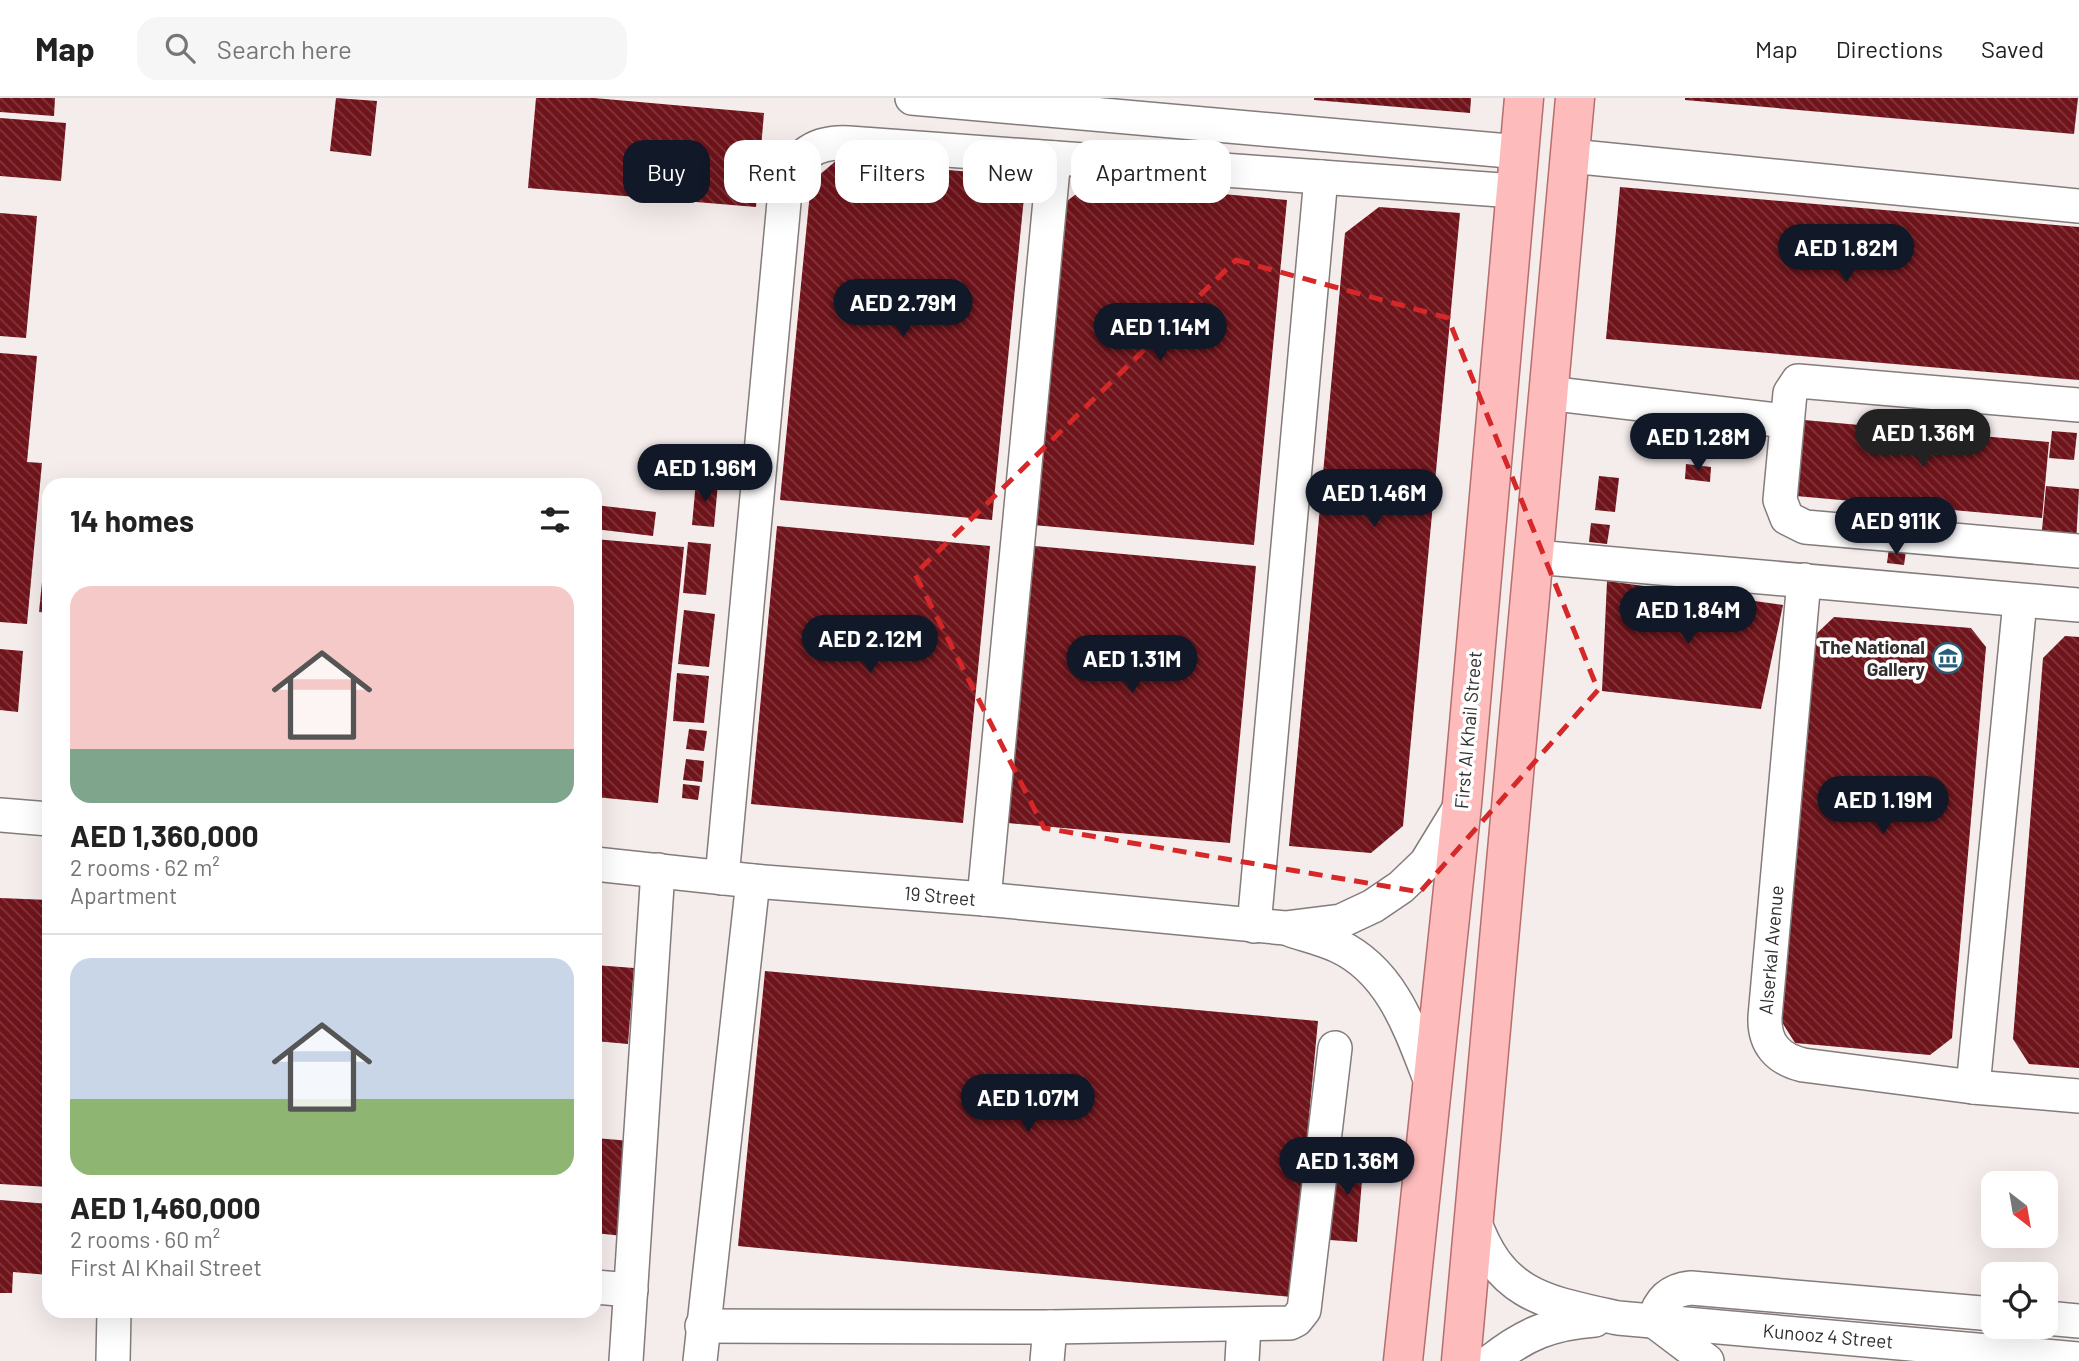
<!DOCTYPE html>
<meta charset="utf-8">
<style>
body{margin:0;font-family:Barlow,sans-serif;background:#f6f6f6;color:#222;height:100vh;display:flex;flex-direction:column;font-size:26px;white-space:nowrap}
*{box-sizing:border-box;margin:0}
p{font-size:23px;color:#767676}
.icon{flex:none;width:38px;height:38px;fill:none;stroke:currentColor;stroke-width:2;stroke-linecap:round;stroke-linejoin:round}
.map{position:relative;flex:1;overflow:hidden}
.side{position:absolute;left:42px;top:380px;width:560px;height:840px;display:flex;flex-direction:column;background:#fff;border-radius:21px;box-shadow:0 7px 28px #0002}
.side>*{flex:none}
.guide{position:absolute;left:623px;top:42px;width:665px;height:63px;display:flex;gap:14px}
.needle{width:46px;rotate:149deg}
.fabs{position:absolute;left:1981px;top:1073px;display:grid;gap:14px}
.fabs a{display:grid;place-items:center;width:77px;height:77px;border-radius:14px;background:#fff;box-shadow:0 7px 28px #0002;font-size:35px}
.price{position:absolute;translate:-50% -60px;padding:0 16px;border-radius:24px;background:#111827;color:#fff;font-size:23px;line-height:46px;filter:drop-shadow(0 2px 4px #0008)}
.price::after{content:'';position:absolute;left:50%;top:42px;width:21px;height:16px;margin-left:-10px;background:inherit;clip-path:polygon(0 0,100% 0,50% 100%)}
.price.on{background:#222;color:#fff}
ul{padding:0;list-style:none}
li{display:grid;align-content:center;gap:14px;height:371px;padding:0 28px}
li+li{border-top:2px solid #e0e0e0}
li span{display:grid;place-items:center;height:217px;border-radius:21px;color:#555}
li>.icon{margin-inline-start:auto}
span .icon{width:126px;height:126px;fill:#fffc;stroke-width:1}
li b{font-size:30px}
h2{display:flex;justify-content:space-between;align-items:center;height:84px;padding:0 28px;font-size:30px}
.tag{padding:0 24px;border-radius:21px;background:#fff;box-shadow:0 7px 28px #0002;font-size:24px;line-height:63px}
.tag.on{background:#111827;color:#fff}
header{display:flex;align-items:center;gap:42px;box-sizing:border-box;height:98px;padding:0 35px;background:#fff;border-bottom:2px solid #e0e0e0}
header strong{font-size:33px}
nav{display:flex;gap:38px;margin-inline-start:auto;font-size:24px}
.search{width:490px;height:63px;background:#f6f6f6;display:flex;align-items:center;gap:18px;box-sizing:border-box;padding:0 24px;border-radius:21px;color:#767676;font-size:26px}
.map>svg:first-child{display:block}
</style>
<header>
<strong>Map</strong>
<div class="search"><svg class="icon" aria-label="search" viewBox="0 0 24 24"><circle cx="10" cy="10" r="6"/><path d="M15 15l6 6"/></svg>Search here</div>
<nav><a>Map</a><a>Directions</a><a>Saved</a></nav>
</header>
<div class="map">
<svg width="2079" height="1263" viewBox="0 0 2079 1263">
<defs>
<pattern id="building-back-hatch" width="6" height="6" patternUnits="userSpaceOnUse" patternTransform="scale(1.75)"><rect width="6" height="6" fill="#70141b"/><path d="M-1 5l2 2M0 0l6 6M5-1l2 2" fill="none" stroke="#80373c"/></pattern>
</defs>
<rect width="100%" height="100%" fill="#f5edec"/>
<!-- building -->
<g fill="url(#building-back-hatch)">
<path d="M 0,0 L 55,0 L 54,18 L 0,14 Z"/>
<path d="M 336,0 L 377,3 L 371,58 L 330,53 Z"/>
<path d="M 536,0 L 594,0 L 764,15 L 756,109 L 528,90 Z"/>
<path d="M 1314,0 L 1471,0 L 1470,15 L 1314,2 Z"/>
<path d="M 1685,0 L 2078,0 L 2074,36 L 1685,2 Z"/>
<path d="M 0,20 L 66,25 L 61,83 L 0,78 Z"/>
<path d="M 837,62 L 1026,79 L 992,422 L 780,402 L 811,84 Z"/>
<path d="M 1092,84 L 1287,102 L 1254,447 L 1033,427 L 1063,106 Z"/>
<path d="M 1620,89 L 2079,129 L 2079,282 L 1606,241 Z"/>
<path d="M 1379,109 L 1460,115 L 1403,728 L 1371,755 L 1289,748 L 1345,135 Z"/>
<path d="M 0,115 L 37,118 L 26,240 L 0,238 Z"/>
<path d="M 0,255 L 37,258 L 27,364 L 42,365 L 27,526 L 0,524 Z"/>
<path d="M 1804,322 L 2049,344 L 2042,420 L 1796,398 Z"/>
<path d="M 2052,333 L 2077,335 L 2074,362 L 2049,360 Z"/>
<path d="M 1686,366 L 1711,369 L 1710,384 L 1685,381 Z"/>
<path d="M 1599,378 L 1619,380 L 1615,414 L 1595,412 Z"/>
<path d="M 696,383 L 718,385 L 714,429 L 692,427 Z"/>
<path d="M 2046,388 L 2079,391 L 2076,446 L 2041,443 Z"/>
<path d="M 595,407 L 656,414 L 653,438 L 595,431 Z"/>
<path d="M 1591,425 L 1610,427 L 1607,446 L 1589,444 Z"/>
<path d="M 777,428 L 990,448 L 963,725 L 751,706 Z"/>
<path d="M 595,441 L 684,449 L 658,705 L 595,699 Z"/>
<path d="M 688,444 L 711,446 L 706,497 L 683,495 Z"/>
<path d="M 1035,448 L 1256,468 L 1230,745 L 1008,725 Z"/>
<path d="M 1889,450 L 1906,453 L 1904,467 L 1887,465 Z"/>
<path d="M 44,464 L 49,464 L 49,515 L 39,514 Z"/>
<path d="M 1607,483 L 1783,507 L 1761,611 L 1602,593 Z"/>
<path d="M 684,512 L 715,516 L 709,569 L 678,566 Z"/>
<path d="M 1834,519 L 1971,530 L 1986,549 L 1952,940 L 1930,957 L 1795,945 L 1780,921 L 1813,539 Z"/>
<path d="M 2065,538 L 2079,539 L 2079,970 L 2029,966 L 2013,941 L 2043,560 Z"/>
<path d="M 0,551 L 23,553 L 18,614 L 0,612 Z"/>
<path d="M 677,575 L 709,578 L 704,625 L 673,623 Z"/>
<path d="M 47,595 L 49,595 L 49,624 L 45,624 Z"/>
<path d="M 689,631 L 707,633 L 704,653 L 686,651 Z"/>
<path d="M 686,661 L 704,663 L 702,684 L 683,682 Z"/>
<path d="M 683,686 L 700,688 L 698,702 L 682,700 Z"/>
<path d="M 0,800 L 49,802 L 49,1089 L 0,1086 Z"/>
<path d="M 595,867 L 634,870 L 628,946 L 595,943 Z"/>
<path d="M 765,873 L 1318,923 L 1292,1199 L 738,1148 Z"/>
<path d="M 595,1040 L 631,1043 L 623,1138 L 595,1135 Z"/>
<path d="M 1337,1054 L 1364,1057 L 1357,1144 L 1330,1142 Z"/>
<path d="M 0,1102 L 49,1106 L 49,1177 L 13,1174 L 12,1195 L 0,1195 Z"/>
</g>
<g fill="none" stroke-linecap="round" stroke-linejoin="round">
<!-- minor casing -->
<g stroke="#837c7b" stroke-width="36">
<g id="minor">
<path d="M 912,0 L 1520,54"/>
<path d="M 1570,58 L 2079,108"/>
<path d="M 1547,295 L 1786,323"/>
<path d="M 2079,307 L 1798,283 L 1790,295 L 1780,402 L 1787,420 L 1805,429 L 2079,453"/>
<path d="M 1535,459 L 2079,507"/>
<path d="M 1804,482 L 1765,919 C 1764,946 1778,961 1803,967 L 1973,989 L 2079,998"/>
<path d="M 0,717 L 49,721"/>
<path d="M 595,766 L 753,783 L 984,801 L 1285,830 L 1341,823 L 1373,808 L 1401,789 L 1426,765 L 1462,706"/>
<path d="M 722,780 L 785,93 C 794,58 813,43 849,45 L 1515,93"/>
<path d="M 984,801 L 1054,60"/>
<path d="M 1254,828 L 1321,79"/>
<path d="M 1291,832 C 1306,837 1323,841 1338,848 C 1394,874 1412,936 1433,989"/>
<path d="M 1973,989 L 2020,503"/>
<path d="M 1473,1119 C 1499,1198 1545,1204 1618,1220 L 2079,1261"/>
<path d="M 595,1189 L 631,1192"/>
<path d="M 2046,1220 L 2079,1223"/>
<path d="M 1654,1223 C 1659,1203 1670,1192 1691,1190 L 1993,1216"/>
<path d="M 1654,1223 L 1707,1263"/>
<path d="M 702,1228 L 1050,1229 L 1290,1225 L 1296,1222 L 1304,1212 L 1335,950"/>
<path d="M 113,1263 L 114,1213"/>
<path d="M 626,1263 L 658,772"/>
<path d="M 700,1263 L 753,783"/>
<path d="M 1047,1263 L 1050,1229"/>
<path d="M 1242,1263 L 1244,1227"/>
<path d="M 1491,1263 C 1525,1236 1552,1225 1595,1222"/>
</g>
</g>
<!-- major casing -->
<g stroke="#b56e6c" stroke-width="41">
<g id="major">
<path d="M 1403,1263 L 1462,706 L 1524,0"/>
<path d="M 1461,1263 L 1575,0"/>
</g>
</g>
<!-- minor -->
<use href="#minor" stroke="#fff" stroke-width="33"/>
<!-- major -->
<use href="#major" stroke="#fdbcbb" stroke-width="38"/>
</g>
<!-- marked area -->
<path fill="none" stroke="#d62828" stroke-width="5" stroke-dasharray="14 9" stroke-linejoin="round" d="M 1236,162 L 1448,220 L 1598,592 L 1420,794 L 1044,730 L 915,476 Z"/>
<!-- icons -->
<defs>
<g id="museum-ring" transform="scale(1.575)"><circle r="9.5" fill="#fff" stroke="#265d78" stroke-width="1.5"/><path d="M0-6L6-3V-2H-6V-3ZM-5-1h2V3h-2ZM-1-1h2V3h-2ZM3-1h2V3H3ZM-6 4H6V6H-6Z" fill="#265d78"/></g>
</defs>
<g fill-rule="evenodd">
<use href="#museum-ring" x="1948" y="560"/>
</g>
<g text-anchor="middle" stroke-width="7" stroke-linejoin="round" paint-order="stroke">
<!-- poi labels -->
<g font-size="19" font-weight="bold" fill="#322f2f" stroke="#fff" text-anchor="end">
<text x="1925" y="556">The National<tspan x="1925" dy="22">Gallery</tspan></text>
</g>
<!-- street labels -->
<g font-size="19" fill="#322f2f" stroke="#fff">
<text transform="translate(1468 632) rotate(-85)" y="7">First Al Khail Street</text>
<text transform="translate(940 798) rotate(5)" y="7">19 Street</text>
<text transform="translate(1771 852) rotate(-85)" y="7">Alserkal Avenue</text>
<text transform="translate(1828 1238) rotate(5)" y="7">Kunooz 4 Street</text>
</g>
</g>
</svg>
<div class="fabs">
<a><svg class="needle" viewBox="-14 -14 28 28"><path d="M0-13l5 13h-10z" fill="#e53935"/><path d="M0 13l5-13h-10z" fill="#767676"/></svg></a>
<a><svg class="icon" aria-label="locate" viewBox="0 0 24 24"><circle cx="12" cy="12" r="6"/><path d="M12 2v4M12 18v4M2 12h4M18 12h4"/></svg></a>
</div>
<b class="price" style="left:1846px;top:186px">AED 1.82M</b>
<b class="price" style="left:903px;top:241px">AED 2.79M</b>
<b class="price" style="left:1160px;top:265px">AED 1.14M</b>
<b class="price on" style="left:1923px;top:371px">AED 1.36M</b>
<b class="price" style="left:1698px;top:375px">AED 1.28M</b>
<b class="price" style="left:705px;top:406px">AED 1.96M</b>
<b class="price" style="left:1374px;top:431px">AED 1.46M</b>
<b class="price" style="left:1896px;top:459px">AED 911K</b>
<b class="price" style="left:1688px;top:548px">AED 1.84M</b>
<b class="price" style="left:870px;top:577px">AED 2.12M</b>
<b class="price" style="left:1132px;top:597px">AED 1.31M</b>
<b class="price" style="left:1883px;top:738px">AED 1.19M</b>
<b class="price" style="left:1028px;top:1036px">AED 1.07M</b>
<b class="price" style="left:1347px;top:1099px">AED 1.36M</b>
<div class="guide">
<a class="tag on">Buy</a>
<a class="tag">Rent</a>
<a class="tag">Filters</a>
<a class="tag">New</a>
<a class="tag">Apartment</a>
</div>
<section class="side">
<h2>14 homes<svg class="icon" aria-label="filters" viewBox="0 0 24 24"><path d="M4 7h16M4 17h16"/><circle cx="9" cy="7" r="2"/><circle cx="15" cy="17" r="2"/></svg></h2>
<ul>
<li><span style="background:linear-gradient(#f6c9c9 75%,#7fa58c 0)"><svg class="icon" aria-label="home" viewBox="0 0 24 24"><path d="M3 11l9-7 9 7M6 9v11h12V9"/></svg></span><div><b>AED 1,360,000</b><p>2 rooms · 62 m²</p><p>Apartment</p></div></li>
<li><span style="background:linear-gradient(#c9d6e8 65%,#8fb573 0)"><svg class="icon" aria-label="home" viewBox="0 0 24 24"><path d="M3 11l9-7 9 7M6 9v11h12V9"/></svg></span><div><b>AED 1,460,000</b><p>2 rooms · 60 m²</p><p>First Al Khail Street</p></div></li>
</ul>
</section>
</div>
